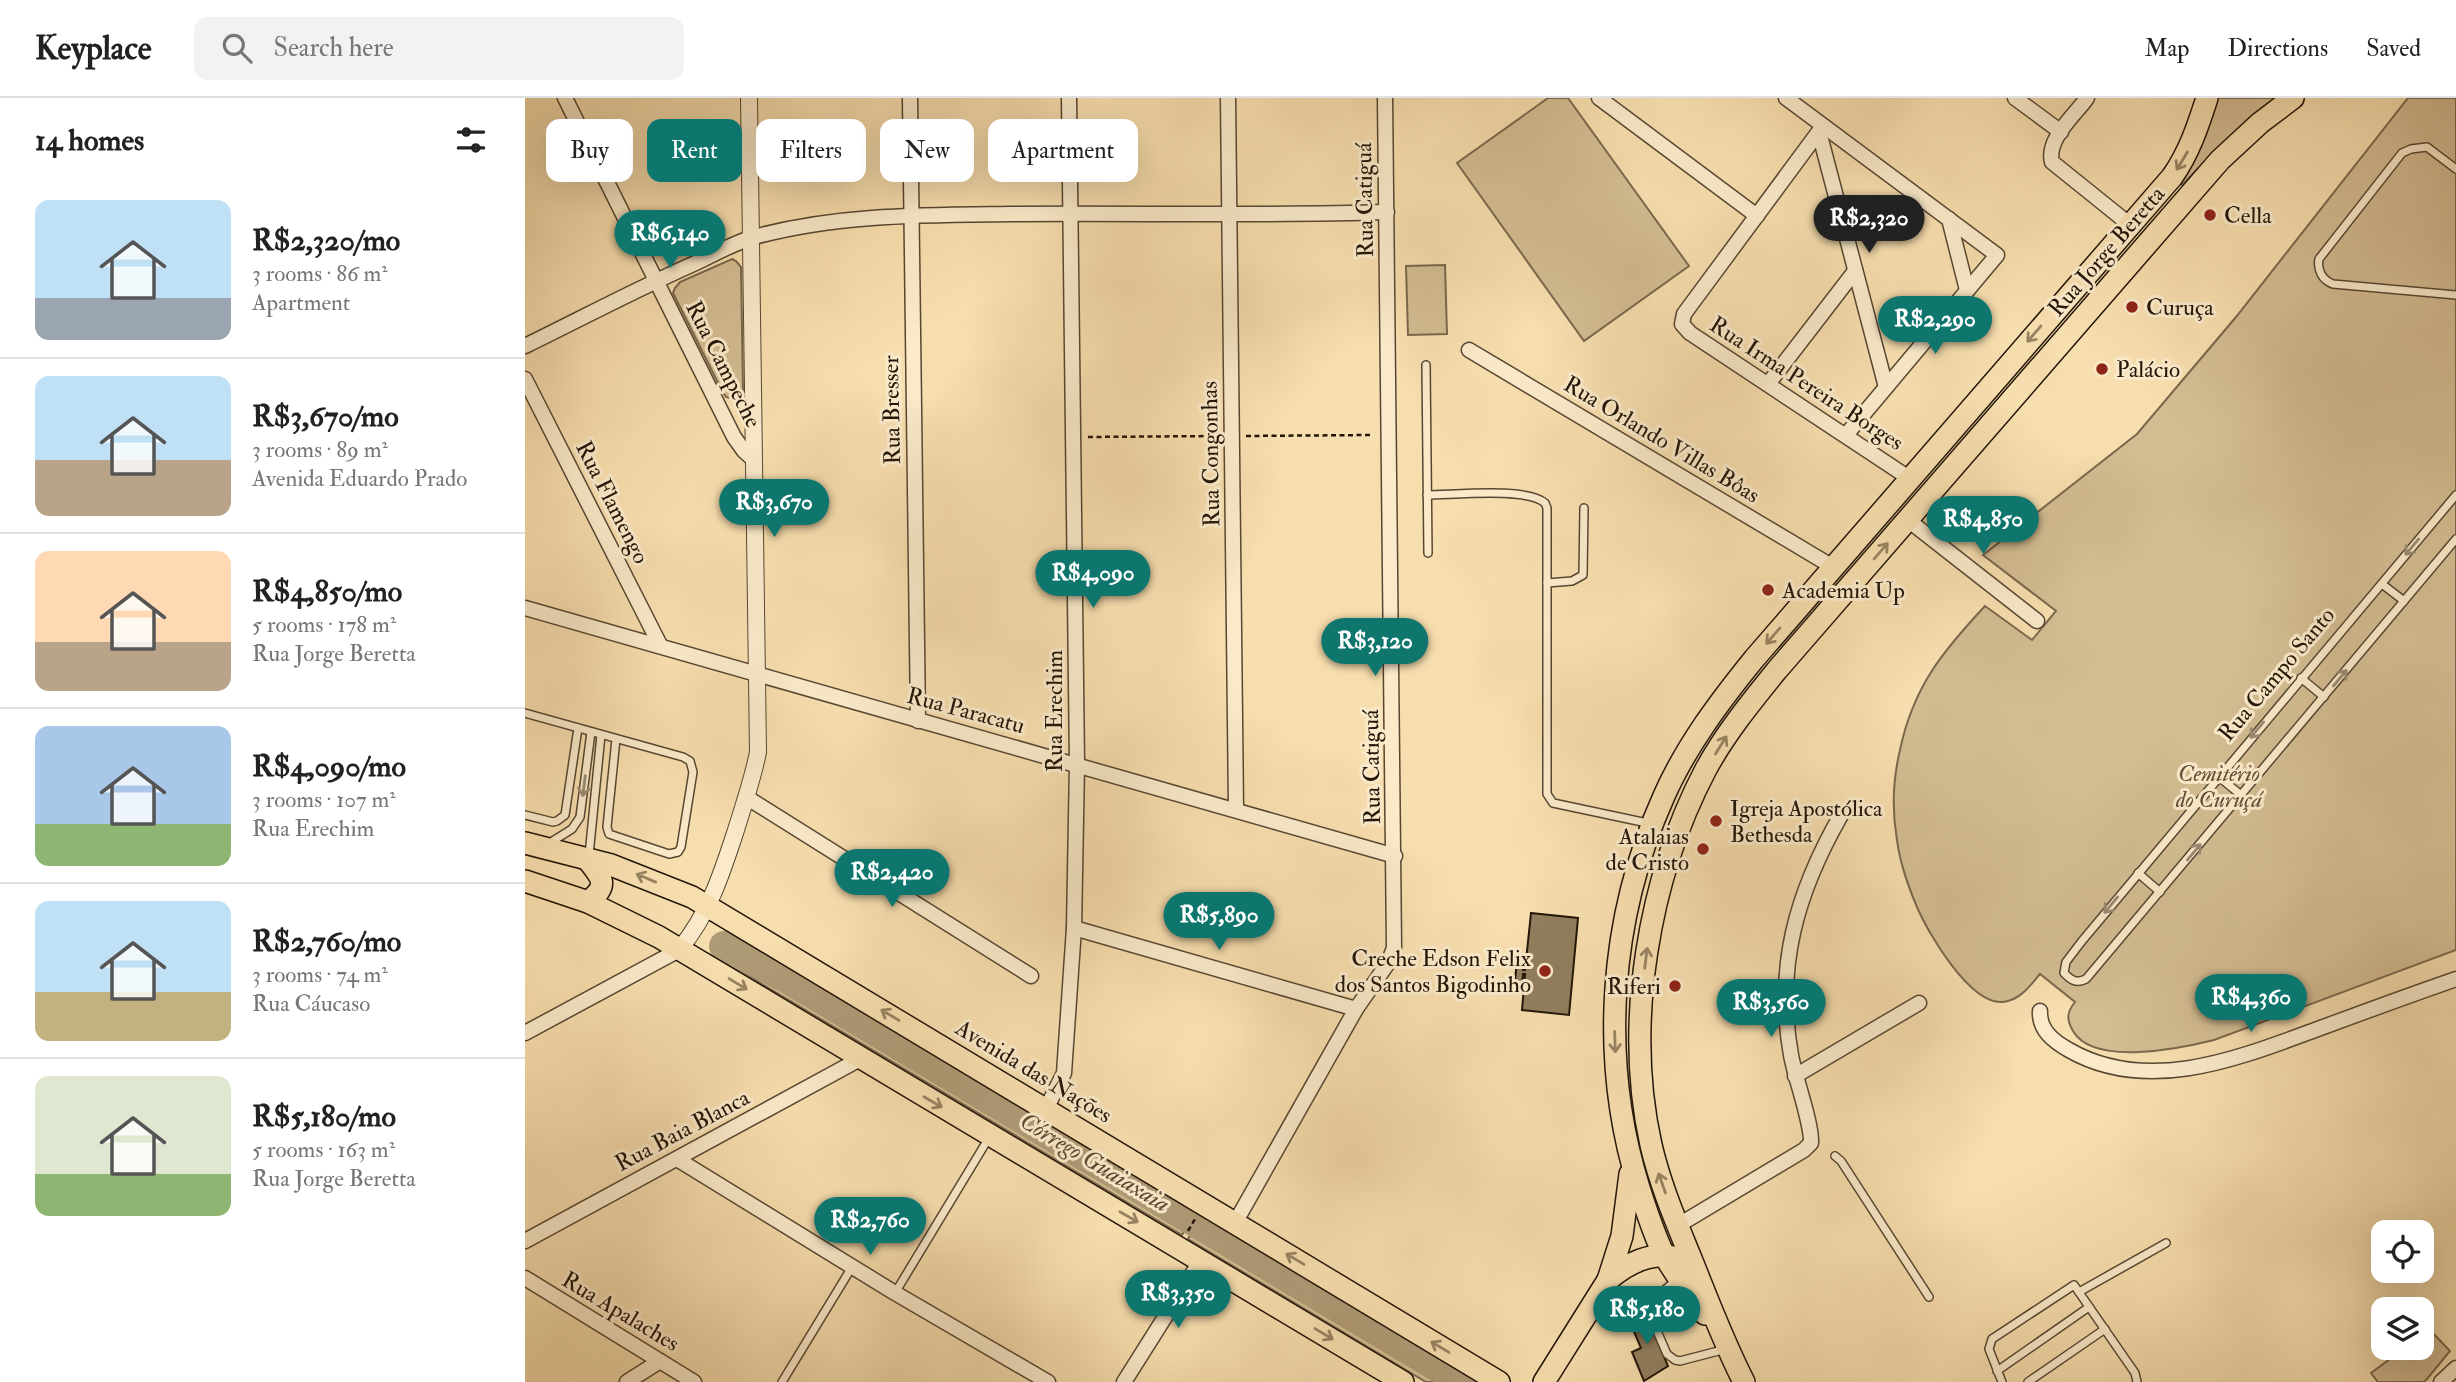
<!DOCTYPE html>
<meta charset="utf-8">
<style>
body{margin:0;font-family:"IM FELL Double Pica",serif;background:#f2f2f2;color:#222;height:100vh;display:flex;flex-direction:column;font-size:26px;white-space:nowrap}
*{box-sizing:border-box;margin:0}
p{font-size:23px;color:#767676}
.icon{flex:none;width:38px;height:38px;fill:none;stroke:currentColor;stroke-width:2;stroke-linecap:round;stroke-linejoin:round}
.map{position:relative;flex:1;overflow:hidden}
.sheet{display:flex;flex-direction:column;background:#fff;width:525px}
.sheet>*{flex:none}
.hud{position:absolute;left:21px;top:21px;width:665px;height:63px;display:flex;gap:14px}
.tools{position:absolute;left:1846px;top:1122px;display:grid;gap:14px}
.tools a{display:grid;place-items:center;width:63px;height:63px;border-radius:14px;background:#fff;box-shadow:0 7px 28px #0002;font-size:35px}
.price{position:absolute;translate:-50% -60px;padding:0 16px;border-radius:24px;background:#0f766e;color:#fff;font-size:23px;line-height:46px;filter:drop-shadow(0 2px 4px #0008)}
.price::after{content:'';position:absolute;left:50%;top:42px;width:21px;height:16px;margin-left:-10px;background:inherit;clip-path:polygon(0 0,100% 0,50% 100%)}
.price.on{background:#222;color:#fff}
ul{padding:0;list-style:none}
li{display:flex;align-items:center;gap:21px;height:175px;padding:0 35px}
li+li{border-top:2px solid #e0e0e0}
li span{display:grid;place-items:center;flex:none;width:196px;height:140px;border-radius:14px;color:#555}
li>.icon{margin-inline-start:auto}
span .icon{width:84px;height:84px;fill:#fffc;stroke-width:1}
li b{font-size:30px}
h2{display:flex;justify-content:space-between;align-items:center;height:84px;padding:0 35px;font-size:30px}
.pill{padding:0 24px;border-radius:14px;background:#fff;box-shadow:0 7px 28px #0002;font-size:24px;line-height:63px}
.pill.on{background:#0f766e;color:#fff}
header{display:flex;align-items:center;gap:42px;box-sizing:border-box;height:98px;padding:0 35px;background:#fff;border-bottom:2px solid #e0e0e0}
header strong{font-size:33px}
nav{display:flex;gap:38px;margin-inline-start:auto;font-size:24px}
.search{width:490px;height:63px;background:#f2f2f2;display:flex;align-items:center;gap:18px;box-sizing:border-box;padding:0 24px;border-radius:14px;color:#767676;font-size:26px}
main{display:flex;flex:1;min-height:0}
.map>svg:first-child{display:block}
</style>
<header>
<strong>Keyplace</strong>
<div class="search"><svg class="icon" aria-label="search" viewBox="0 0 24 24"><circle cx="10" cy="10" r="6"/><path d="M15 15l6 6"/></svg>Search here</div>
<nav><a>Map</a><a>Directions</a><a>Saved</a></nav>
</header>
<main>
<section class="sheet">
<h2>14 homes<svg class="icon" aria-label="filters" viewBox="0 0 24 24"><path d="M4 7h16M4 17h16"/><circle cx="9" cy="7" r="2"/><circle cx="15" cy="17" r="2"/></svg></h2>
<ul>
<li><span style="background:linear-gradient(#bfe0f5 70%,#9aa5b1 0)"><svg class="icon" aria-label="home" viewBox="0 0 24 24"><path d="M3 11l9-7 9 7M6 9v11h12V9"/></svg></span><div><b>R$2,320/mo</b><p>3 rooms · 86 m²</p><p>Apartment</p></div></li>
<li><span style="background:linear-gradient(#bfe0f5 60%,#b9a48a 0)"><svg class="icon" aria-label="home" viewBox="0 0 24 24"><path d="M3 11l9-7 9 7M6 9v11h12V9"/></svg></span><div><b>R$3,670/mo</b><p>3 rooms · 89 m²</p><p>Avenida Eduardo Prado</p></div></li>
<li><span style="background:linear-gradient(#ffd9b3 65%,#b9a48a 0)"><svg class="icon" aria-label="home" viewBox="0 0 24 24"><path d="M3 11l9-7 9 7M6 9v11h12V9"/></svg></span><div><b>R$4,850/mo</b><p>5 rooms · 178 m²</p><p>Rua Jorge Beretta</p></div></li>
<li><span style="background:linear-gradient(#a9c7e8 70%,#8fb573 0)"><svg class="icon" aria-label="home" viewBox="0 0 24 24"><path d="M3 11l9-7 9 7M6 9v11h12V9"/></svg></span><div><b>R$4,090/mo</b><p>3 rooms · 107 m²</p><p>Rua Erechim</p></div></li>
<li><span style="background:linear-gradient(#bfe0f5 65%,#c2b280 0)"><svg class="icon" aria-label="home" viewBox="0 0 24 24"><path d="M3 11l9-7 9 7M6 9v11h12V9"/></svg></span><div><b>R$2,760/mo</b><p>3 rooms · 74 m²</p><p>Rua Cáucaso</p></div></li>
<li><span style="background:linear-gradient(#dfe7d0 70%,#8fb573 0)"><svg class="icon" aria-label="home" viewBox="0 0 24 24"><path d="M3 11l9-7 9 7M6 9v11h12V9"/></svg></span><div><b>R$5,180/mo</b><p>5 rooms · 163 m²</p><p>Rua Jorge Beretta</p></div></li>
</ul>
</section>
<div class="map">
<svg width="1931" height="1284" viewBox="0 0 1931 1284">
<rect width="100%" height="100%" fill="#f7deae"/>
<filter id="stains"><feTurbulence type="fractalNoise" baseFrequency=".00286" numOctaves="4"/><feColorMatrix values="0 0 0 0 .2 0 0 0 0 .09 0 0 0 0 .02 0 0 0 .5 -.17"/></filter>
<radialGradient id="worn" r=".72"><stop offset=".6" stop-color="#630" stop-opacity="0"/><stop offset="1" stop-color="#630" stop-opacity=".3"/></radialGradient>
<!-- green -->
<g fill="#d3bc92" stroke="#7a684d" stroke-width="2">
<path d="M 1023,0 L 1043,0 L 1164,168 L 1059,243 L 932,65 Z"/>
<path d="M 1691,0 L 1752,0 L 1689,54 L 1657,87 L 1654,85 L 1676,49 Z"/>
<path d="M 1883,0 L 1931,0 L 1931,852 L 1689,942 C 1657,950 1569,969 1548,933 C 1541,921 1542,914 1550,904 L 1515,876 C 1505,888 1495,902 1478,904 C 1445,907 1403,835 1392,809 C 1383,788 1375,765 1372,742 C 1367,713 1368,681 1375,652 C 1388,589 1418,553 1460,508 L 1507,542 L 1531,513 L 1458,457 L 1612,336 L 1711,219 Z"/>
<path d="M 207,161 L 211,163 L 216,169 L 218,293 L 216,297 L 208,301 L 201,299 L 197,293 L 148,195 L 150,190 L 155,184 Z"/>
<path d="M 920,167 L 922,236 L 883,237 L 881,168 Z"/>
<path d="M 198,856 L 253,882 L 663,1127 L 657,1137 L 195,861 Z"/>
<path d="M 669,1131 L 926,1284 L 901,1284 L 663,1141 Z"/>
<path d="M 1904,1231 L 1925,1253 L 1902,1281 L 1899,1284 L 1853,1284 L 1846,1275 L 1880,1250 L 1897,1250 L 1897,1237 Z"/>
</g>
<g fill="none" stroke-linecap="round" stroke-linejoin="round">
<!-- river -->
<path stroke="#af9a76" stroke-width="30" d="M 199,848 L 265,882 L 938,1284"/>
</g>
<!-- building -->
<g fill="#917e5e" stroke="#221508" stroke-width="2">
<path d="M 1006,815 L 1053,820 L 1044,917 L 997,912 L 1000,876 L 998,876 L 997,885 L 990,884 L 992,860 L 999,861 L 998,872 L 1000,872 Z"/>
<path d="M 1118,1209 L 1143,1268 L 1119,1283 L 1107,1254 L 1116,1250 L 1102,1217 Z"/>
</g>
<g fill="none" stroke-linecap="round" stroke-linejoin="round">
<!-- service casing -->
<g stroke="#574732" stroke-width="10">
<g id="service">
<path d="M 1931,71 L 1902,49 L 1886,51 L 1877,55 L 1794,161 C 1792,172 1797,182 1808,186 L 1931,197"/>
<path d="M 901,267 L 903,455"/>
<path d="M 902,397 C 929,397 1001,389 1020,405 L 1022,410 L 1022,696 L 1028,705 L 1127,726"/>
<path d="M 1931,397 L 1557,843 L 1541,864 L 1539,875 C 1546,882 1551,886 1561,881 L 1931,441"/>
<path d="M 1022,485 L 1047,483 L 1058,477 L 1059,410"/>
<path d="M 1857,486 L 1879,503"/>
<path d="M 1776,580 L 1799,599"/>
<path d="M 0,615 L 158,659 L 165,663 L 168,674 L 156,749 L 153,754 L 144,756 L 84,736 L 82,729 L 91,641"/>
<path d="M 1694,679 L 1716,697"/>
<path d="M 0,717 L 28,724 L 32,723 L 40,717 L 53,630"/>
<path d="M 23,746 L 47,731 L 55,719 L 66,634"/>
<path d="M 64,757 L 76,637"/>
<path d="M 1613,775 L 1635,794"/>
<path d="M 1310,1058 L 1316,1063 L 1404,1199"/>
<path d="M 1152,1181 L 1125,1205 L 1122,1210 L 1142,1256 L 1150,1262 L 1155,1263 L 1201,1251"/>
<path d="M 1554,1194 L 1641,1145"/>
<path d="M 370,1195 L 465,1038"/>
<path d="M 1472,1273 L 1564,1209"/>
<path d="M 257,1284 L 327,1169"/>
<path d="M 1477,1284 L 1464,1251 L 1467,1241 L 1549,1187 L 1610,1275 L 1612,1284"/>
<path d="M 1503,1284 L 1580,1231"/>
</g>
</g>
<!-- minor casing -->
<g stroke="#574732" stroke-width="17">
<g id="minor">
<path d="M 40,0 L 209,339 L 219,353 L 229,362"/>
<path d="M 385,0 L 393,623"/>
<path d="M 703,0 L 711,711"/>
<path d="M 1074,0 L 1232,118"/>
<path d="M 1261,0 L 1472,157 L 1321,337"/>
<path d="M 1490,0 L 1536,34"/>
<path d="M 1562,0 C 1550,17 1521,41 1527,64 L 1604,126"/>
<path d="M 1298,28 L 1159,216 L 1157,226 L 1165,235 L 1384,380"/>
<path d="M 1294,34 L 1361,289"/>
<path d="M 1424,121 L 1442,192"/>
<path d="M 0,248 C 55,221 110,192 166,167 C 186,158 208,145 229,139 C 313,116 400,117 486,116 C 612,115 737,118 862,114"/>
<path d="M 944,252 L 1308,469"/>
<path d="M 0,281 L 135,547"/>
<path d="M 1243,286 L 1330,173"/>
<path d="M 1383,422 L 1512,523"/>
<path d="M 0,510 L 870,758"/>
<path d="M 221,699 L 506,878"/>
<path d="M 549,830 L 831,911"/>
<path d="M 1515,913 C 1514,932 1528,943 1544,952 C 1626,999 1721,957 1801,928 C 1844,912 1888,896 1931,881"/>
<path d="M 0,935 L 154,852"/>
<path d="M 1270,978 L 1394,905"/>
<path d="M 521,1011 L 539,975 L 549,830 L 552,666 L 544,0"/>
<path d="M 152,1061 L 370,1195 L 523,1284"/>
<path d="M 710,1125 L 831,911 L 863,865 L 869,850 L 860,0"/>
<path d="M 1152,1128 L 1279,1052 L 1286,1045 C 1287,1025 1270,980 1266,957 C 1250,868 1272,794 1316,717"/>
<path d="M 0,1143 L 335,961"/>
<path d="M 0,1180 L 169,1284"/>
<path d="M 102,1284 L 135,1263"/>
<path d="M 599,1284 L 676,1162"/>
<path d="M 1916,1284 L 1931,1270"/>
</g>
</g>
<!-- tertiary casing -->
<g stroke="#574732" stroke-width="18">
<path id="tertiary" d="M 154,852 C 184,816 197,775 211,732 C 219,706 228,680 233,654 L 224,0"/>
</g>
<!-- primary casing -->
<g stroke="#221508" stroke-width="24">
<g id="primary">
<path d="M 0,745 L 86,767 L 167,799 L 974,1284"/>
<path d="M 0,783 L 63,804 L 134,839 L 878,1284"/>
<path d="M 63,804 C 84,787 78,781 63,762"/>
<path d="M 1083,1182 C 1101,1166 1128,1152 1152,1160"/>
<path d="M 1180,1216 C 1165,1196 1150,1177 1138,1155 C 1128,1134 1121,1112 1114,1090 C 1074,962 1084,820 1139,698 C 1161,648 1195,603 1229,561 L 1647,79 C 1664,55 1673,28 1682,0"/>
<path d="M 1019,1284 L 1083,1182 L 1097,1138 L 1105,1076"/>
<path d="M 1219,1284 C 1198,1243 1182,1200 1165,1158 C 1150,1121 1135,1086 1126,1047 C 1099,926 1123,781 1181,671 C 1200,636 1226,604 1252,572 L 1695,62 L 1735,25 L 1768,0"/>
</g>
</g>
<!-- path -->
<g stroke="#221508" stroke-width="2.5" stroke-dasharray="5 3.5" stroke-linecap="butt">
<path d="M 721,338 L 847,337"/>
<path d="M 563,339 L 693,338"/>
<path d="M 663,1133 L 670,1121"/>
</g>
<!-- service -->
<use href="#service" stroke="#faeaca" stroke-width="7"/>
<!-- minor -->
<use href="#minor" stroke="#faeaca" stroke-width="14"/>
<!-- tertiary -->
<use href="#tertiary" stroke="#faeaca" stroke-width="16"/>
<!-- primary -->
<use href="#primary" stroke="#f7deae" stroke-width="21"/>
</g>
<!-- one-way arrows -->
<defs><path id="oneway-shaft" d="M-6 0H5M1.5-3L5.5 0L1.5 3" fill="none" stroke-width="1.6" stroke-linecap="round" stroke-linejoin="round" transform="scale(1.75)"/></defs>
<g stroke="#978463">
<use href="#oneway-shaft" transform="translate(1657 63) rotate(121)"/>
<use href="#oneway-shaft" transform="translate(1509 236) rotate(131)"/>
<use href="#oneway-shaft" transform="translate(1356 453) rotate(-49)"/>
<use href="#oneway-shaft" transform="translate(1248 538) rotate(131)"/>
<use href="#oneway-shaft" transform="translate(1196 647) rotate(-58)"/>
<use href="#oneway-shaft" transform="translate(121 780) rotate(-157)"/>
<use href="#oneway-shaft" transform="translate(1121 860) rotate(-83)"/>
<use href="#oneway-shaft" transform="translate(213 886) rotate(31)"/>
<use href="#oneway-shaft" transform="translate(365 917) rotate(-149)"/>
<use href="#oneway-shaft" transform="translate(1090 944) rotate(88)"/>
<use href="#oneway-shaft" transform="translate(408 1004) rotate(30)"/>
<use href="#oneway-shaft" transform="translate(1137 1085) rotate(-109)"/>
<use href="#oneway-shaft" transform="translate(604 1119) rotate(30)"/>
<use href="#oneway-shaft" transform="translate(770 1161) rotate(-149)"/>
<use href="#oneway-shaft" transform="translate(799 1236) rotate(31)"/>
<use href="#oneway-shaft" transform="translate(915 1249) rotate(-149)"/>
</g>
<g stroke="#998a73">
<use href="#oneway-shaft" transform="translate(1887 449) rotate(130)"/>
<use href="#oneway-shaft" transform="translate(1815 580) rotate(-50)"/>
<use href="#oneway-shaft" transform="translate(1732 632) rotate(130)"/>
<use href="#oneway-shaft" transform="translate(59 688) rotate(97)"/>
<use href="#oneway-shaft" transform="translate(1669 754) rotate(-50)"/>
<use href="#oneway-shaft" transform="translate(1586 807) rotate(130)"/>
</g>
<!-- markers -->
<g fill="#8f2418" stroke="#faeaca" stroke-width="2.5">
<circle cx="1685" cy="117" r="7"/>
<circle cx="1607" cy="209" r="7"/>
<circle cx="1577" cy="271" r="7"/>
<circle cx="1243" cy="492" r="7"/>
<circle cx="1191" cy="723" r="7"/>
<circle cx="1178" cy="751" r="7"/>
<circle cx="1020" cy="873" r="7"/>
<circle cx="1150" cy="888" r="7"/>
</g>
<g text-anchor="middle" stroke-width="6" stroke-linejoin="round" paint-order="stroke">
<!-- street labels -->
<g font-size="23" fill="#221508" stroke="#faeaca">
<text transform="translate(839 102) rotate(-91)" y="8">Rua Catiguá</text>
<text transform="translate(1581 153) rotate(-49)" y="8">Rua Jorge Beretta</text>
<text transform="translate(199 266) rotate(63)" y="8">Rua Campeche</text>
<text transform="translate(1282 285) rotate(33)" y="8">Rua Irma Pereira Borges</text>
<text transform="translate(366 312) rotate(-91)" y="8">Rua Bresser</text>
<text transform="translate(1137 341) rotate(31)" y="8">Rua Orlando Villas Bôas</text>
<text transform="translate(685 356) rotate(-91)" y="8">Rua Congonhas</text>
<text transform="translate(88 404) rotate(63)" y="8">Rua Flamengo</text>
<text transform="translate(1751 576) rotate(-50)" y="8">Rua Campo Santo</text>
<text transform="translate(441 612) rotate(15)" y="8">Rua Paracatu</text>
<text transform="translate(529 613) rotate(-90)" y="8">Rua Erechim</text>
<text transform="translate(846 669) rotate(-91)" y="8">Rua Catiguá</text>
<text transform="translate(509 973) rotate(31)" y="8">Avenida das Nações</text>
<text transform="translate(157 1032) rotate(-28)" y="8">Rua Baia Blanca</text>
<text transform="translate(96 1213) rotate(31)" y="8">Rua Apalaches</text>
</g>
<!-- poi labels -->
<g font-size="23" fill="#221508" stroke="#faeaca" text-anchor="start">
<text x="1699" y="125">Cella</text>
<text x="1621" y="217">Curuça</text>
<text x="1591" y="279">Palácio</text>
<text x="1257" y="500">Academia Up</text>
<text x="1205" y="718">Igreja Apostólica<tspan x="1205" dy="26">Bethesda</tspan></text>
<text x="1164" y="746" text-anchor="end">Atalaias<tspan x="1164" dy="26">de Cristo</tspan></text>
<text x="1006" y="868" text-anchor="end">Creche Edson Felix<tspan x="1006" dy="26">dos Santos Bigodinho</tspan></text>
<text x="1136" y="896" text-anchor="end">Riferi</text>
</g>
<!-- park labels -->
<g font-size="23" font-style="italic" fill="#604f38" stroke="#faeaca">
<text x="1694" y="683">Cemitério<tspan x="1694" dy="26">do Curuçá</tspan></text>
</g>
<!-- water labels -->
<g font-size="24" font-style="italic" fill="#5a4a34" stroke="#faeaca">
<text transform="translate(570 1064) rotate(31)" y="8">Córrego Guaiaxaia</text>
</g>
</g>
<rect width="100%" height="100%" filter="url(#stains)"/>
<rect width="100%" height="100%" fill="url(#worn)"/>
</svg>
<div class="tools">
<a><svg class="icon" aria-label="locate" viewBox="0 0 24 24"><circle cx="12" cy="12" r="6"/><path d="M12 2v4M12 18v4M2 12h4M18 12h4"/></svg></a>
<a><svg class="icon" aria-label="layers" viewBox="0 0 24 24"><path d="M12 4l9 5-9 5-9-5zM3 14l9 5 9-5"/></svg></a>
</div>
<b class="price on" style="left:1344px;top:157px">R$2,320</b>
<b class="price" style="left:145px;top:172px">R$6,140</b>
<b class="price" style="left:1410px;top:258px">R$2,290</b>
<b class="price" style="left:249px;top:441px">R$3,670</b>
<b class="price" style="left:1458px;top:458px">R$4,850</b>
<b class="price" style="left:568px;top:512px">R$4,090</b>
<b class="price" style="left:850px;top:580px">R$3,120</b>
<b class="price" style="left:367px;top:811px">R$2,420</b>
<b class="price" style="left:694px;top:854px">R$5,890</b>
<b class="price" style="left:1726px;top:936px">R$4,360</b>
<b class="price" style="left:1246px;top:941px">R$3,560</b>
<b class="price" style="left:345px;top:1159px">R$2,760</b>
<b class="price" style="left:653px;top:1232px">R$3,350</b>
<b class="price" style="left:1122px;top:1248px">R$5,180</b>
<div class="hud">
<a class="pill">Buy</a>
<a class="pill on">Rent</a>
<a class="pill">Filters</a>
<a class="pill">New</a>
<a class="pill">Apartment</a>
</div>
</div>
</main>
